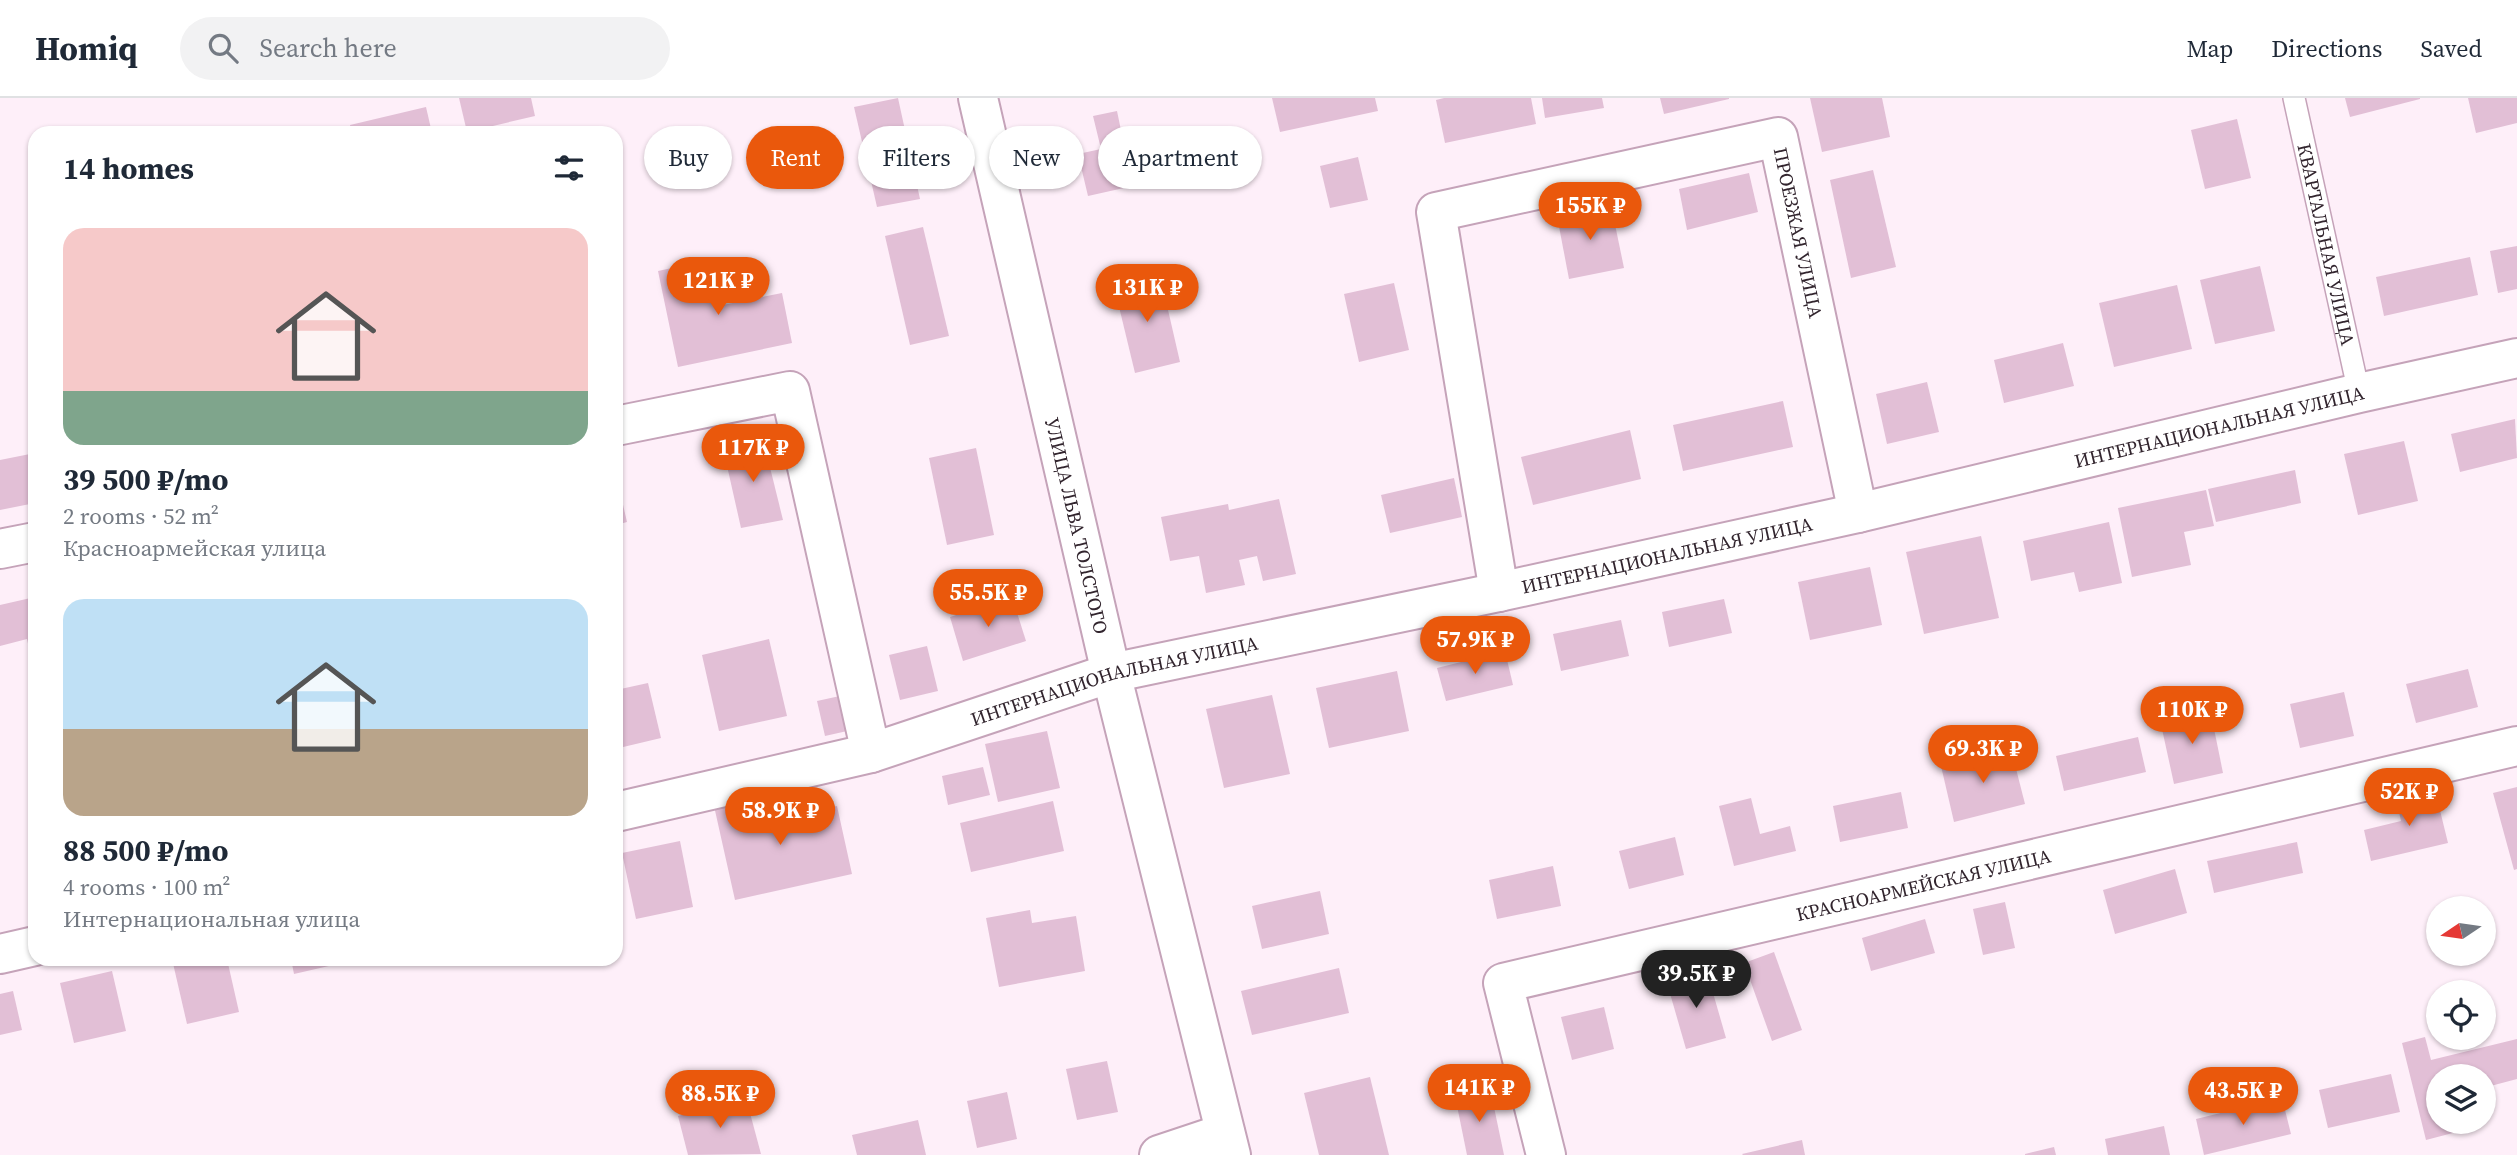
<!DOCTYPE html>
<meta charset="utf-8">
<style>
body{margin:0;font-family:"Source Serif 4",serif;background:#f2f2f3;color:#1f2937;height:100vh;display:flex;flex-direction:column;font-size:26px;white-space:nowrap}
*{box-sizing:border-box;margin:0}
p{font-size:23px;color:#747a83}
.icon{flex:none;width:38px;height:38px;fill:none;stroke:currentColor;stroke-width:2;stroke-linecap:round;stroke-linejoin:round}
.map{position:relative;flex:1;overflow:hidden}
.side{position:absolute;left:28px;top:28px;width:595px;height:840px;display:flex;flex-direction:column;background:#fff;border-radius:21px;box-shadow:0 2px 5px #0004}
.side>*{flex:none}
.top-card{position:absolute;left:644px;top:28px;width:665px;height:63px;display:flex;gap:14px}
.needle{width:46px;rotate:257deg}
.fabs{position:absolute;left:2426px;top:798px;display:grid;gap:14px}
.fabs a{display:grid;place-items:center;width:70px;height:70px;border-radius:50%;background:#fff;box-shadow:0 2px 5px #0004;font-size:35px}
.price{position:absolute;translate:-50% -60px;padding:0 16px;border-radius:24px;background:#ea580c;color:#fff;font-size:23px;line-height:46px;filter:drop-shadow(0 2px 4px #0008)}
.price::after{content:'';position:absolute;left:50%;top:42px;width:21px;height:16px;margin-left:-10px;background:inherit;clip-path:polygon(0 0,100% 0,50% 100%)}
.price.on{background:#222;color:#fff}
ul{padding:0;list-style:none}
li{display:grid;align-content:center;gap:14px;height:371px;padding:0 35px}
li span{display:grid;place-items:center;height:217px;border-radius:21px;color:#555}
li>.icon{margin-inline-start:auto}
span .icon{width:126px;height:126px;fill:#fffc;stroke-width:1}
li b{font-size:30px}
h2{display:flex;justify-content:space-between;align-items:center;height:84px;padding:0 35px;font-size:30px}
.tag{padding:0 24px;border-radius:32px;background:#fff;box-shadow:0 2px 5px #0004;font-size:24px;line-height:63px}
.tag.on{background:#ea580c;color:#fff}
header{display:flex;align-items:center;gap:42px;box-sizing:border-box;height:98px;padding:0 35px;background:#fff;border-bottom:2px solid #e0e1e3}
header strong{font-size:33px}
nav{display:flex;gap:38px;margin-inline-start:auto;font-size:24px}
.search{width:490px;height:63px;background:#f2f2f3;display:flex;align-items:center;gap:18px;box-sizing:border-box;padding:0 24px;border-radius:38px;color:#747a83;font-size:26px}
.map>svg:first-child{display:block}
</style>
<header>
<strong>Homiq</strong>
<div class="search"><svg class="icon" aria-label="search" viewBox="0 0 24 24"><circle cx="10" cy="10" r="6"/><path d="M15 15l6 6"/></svg>Search here</div>
<nav><a>Map</a><a>Directions</a><a>Saved</a></nav>
</header>
<div class="map">
<svg width="2517" height="1057" viewBox="0 0 2517 1057">
<rect width="100%" height="100%" fill="#feeff9"/>
<!-- building -->
<g fill="#e2bfd6">
<path d="M 459,0 L 531,0 L 535,18 L 467,34 Z"/>
<path d="M 898,0 L 920,101 L 877,109 L 854,9 Z"/>
<path d="M 1272,0 L 1375,0 L 1378,13 L 1280,34 Z"/>
<path d="M 1444,0 L 1531,0 L 1536,26 L 1445,45 L 1436,2 Z"/>
<path d="M 1542,0 L 1602,0 L 1604,10 L 1545,20 Z"/>
<path d="M 1660,0 L 1729,0 L 1729,1 L 1664,16 Z"/>
<path d="M 1810,0 L 1882,0 L 1890,39 L 1822,54 Z"/>
<path d="M 2345,0 L 2420,0 L 2420,1 L 2350,19 Z"/>
<path d="M 2468,0 L 2517,0 L 2517,25 L 2476,35 Z"/>
<path d="M 426,9 L 432,35 L 352,35 L 350,27 Z"/>
<path d="M 1117,13 L 1123,42 L 1163,34 L 1173,79 L 1088,98 L 1078,56 L 1101,51 L 1093,18 Z"/>
<path d="M 2237,21 L 2251,80 L 2205,91 L 2191,32 Z"/>
<path d="M 1358,59 L 1368,102 L 1330,110 L 1320,68 Z"/>
<path d="M 1873,72 L 1896,169 L 1851,180 L 1830,82 Z"/>
<path d="M 1749,75 L 1758,114 L 1687,132 L 1679,91 Z"/>
<path d="M 1611,107 L 1624,170 L 1569,181 L 1557,118 Z"/>
<path d="M 923,129 L 949,238 L 910,247 L 885,138 Z"/>
<path d="M 2517,148 L 2517,191 L 2498,195 L 2490,153 Z"/>
<path d="M 2470,159 L 2478,197 L 2384,218 L 2376,179 Z"/>
<path d="M 713,161 L 723,207 L 782,195 L 792,245 L 678,269 L 658,173 Z"/>
<path d="M 2260,168 L 2275,233 L 2215,246 L 2200,182 Z"/>
<path d="M 1160,177 L 1180,264 L 1135,275 L 1114,188 Z"/>
<path d="M 1394,185 L 1409,252 L 1359,264 L 1344,196 Z"/>
<path d="M 2177,187 L 2192,251 L 2114,269 L 2099,205 Z"/>
<path d="M 2063,245 L 2074,288 L 2004,305 L 1994,262 Z"/>
<path d="M 1927,284 L 1939,334 L 1887,346 L 1876,296 Z"/>
<path d="M 1783,303 L 1793,349 L 1683,373 L 1673,327 Z"/>
<path d="M 2515,321 L 2517,360 L 2460,374 L 2451,336 Z"/>
<path d="M 1630,332 L 1641,381 L 1533,407 L 1521,359 Z"/>
<path d="M 763,341 L 783,422 L 741,430 L 723,350 Z"/>
<path d="M 2404,343 L 2418,403 L 2358,417 L 2344,356 Z"/>
<path d="M 976,350 L 994,437 L 947,447 L 929,360 Z"/>
<path d="M 35,355 L 35,405 L 0,412 L 0,362 Z"/>
<path d="M 2295,372 L 2301,405 L 2216,424 L 2208,391 Z"/>
<path d="M 1454,380 L 1462,419 L 1390,435 L 1381,397 Z"/>
<path d="M 2206,392 L 2214,428 L 2184,434 L 2191,467 L 2132,479 L 2118,410 Z"/>
<path d="M 621,398 L 627,424 L 616,427 L 616,399 Z"/>
<path d="M 1279,401 L 1296,476 L 1263,483 L 1257,458 L 1239,462 L 1245,487 L 1206,495 L 1199,458 L 1170,463 L 1161,419 L 1228,406 L 1229,412 Z"/>
<path d="M 2109,424 L 2122,485 L 2079,494 L 2074,474 L 2031,483 L 2023,443 Z"/>
<path d="M 1981,438 L 1999,520 L 1924,536 L 1906,454 Z"/>
<path d="M 1870,469 L 1882,527 L 1810,542 L 1798,484 Z"/>
<path d="M 35,499 L 35,573 L 34,573 L 27,541 L 0,548 L 0,507 Z"/>
<path d="M 1012,499 L 1026,543 L 963,563 L 950,519 Z"/>
<path d="M 1724,501 L 1732,535 L 1669,549 L 1662,514 Z"/>
<path d="M 1621,522 L 1629,558 L 1561,573 L 1553,536 Z"/>
<path d="M 769,541 L 787,618 L 719,633 L 702,557 Z"/>
<path d="M 927,548 L 938,593 L 900,602 L 889,557 Z"/>
<path d="M 1505,553 L 1513,587 L 1446,603 L 1437,570 Z"/>
<path d="M 2468,571 L 2478,609 L 2416,625 L 2406,586 Z"/>
<path d="M 1397,573 L 1409,633 L 1329,650 L 1316,590 Z"/>
<path d="M 648,585 L 661,640 L 619,650 L 616,638 L 616,592 Z"/>
<path d="M 2344,594 L 2354,638 L 2300,650 L 2290,606 Z"/>
<path d="M 849,596 L 856,631 L 825,638 L 817,603 Z"/>
<path d="M 1272,597 L 1290,676 L 1224,690 L 1206,611 Z"/>
<path d="M 2210,611 L 2223,675 L 2174,686 L 2160,622 Z"/>
<path d="M 1047,633 L 1060,690 L 998,704 L 985,646 Z"/>
<path d="M 2138,639 L 2146,674 L 2064,693 L 2056,658 Z"/>
<path d="M 2011,651 L 2025,706 L 1954,724 L 1941,668 Z"/>
<path d="M 983,669 L 990,697 L 948,707 L 942,678 Z"/>
<path d="M 2517,689 L 2517,771 L 2514,772 L 2493,695 Z"/>
<path d="M 2435,692 L 2448,745 L 2371,763 L 2364,732 L 2401,723 L 2396,701 Z"/>
<path d="M 1901,694 L 1908,730 L 1840,744 L 1833,708 Z"/>
<path d="M 764,697 L 769,723 L 837,708 L 852,776 L 735,802 L 714,708 Z"/>
<path d="M 1751,700 L 1760,736 L 1790,728 L 1796,753 L 1734,768 L 1719,708 Z"/>
<path d="M 1053,703 L 1064,753 L 971,774 L 960,725 Z"/>
<path d="M 1675,739 L 1684,777 L 1629,791 L 1619,753 Z"/>
<path d="M 680,743 L 693,809 L 636,821 L 622,755 Z"/>
<path d="M 2297,744 L 2303,775 L 2214,795 L 2207,763 Z"/>
<path d="M 1553,768 L 1561,808 L 1497,821 L 1489,782 Z"/>
<path d="M 2175,771 L 2187,815 L 2115,836 L 2103,792 Z"/>
<path d="M 1320,793 L 1329,836 L 1262,851 L 1252,808 Z"/>
<path d="M 2005,804 L 2015,850 L 1983,857 L 1973,811 Z"/>
<path d="M 1030,812 L 1032,825 L 1076,818 L 1085,873 L 999,889 L 986,820 Z"/>
<path d="M 1925,821 L 1935,855 L 1871,873 L 1862,840 Z"/>
<path d="M 1774,854 L 1802,932 L 1772,943 L 1744,865 Z"/>
<path d="M 172,861 L 227,861 L 239,914 L 187,926 Z"/>
<path d="M 291,861 L 354,861 L 355,862 L 294,876 Z"/>
<path d="M 1339,870 L 1349,915 L 1252,937 L 1241,893 Z"/>
<path d="M 112,873 L 126,933 L 74,945 L 60,885 Z"/>
<path d="M 1707,874 L 1726,940 L 1686,951 L 1667,885 Z"/>
<path d="M 13,893 L 22,932 L 0,937 L 0,896 Z"/>
<path d="M 1604,909 L 1614,951 L 1572,962 L 1561,919 Z"/>
<path d="M 2425,939 L 2431,962 L 2517,941 L 2517,981 L 2483,990 L 2483,978 L 2438,978 L 2438,1024 L 2466,1024 L 2468,1031 L 2426,1042 L 2402,945 Z"/>
<path d="M 1107,963 L 1118,1014 L 1077,1022 L 1066,971 Z"/>
<path d="M 2391,976 L 2400,1014 L 2328,1030 L 2319,992 Z"/>
<path d="M 1370,979 L 1389,1057 L 1319,1057 L 1304,995 Z"/>
<path d="M 1490,990 L 1504,1057 L 1467,1057 L 1455,998 Z"/>
<path d="M 1007,994 L 1017,1041 L 977,1050 L 967,1003 Z"/>
<path d="M 746,1000 L 761,1056 L 688,1057 L 678,1018 Z"/>
<path d="M 2282,1000 L 2291,1036 L 2204,1057 L 2196,1021 Z"/>
<path d="M 918,1022 L 926,1057 L 857,1057 L 852,1037 Z"/>
<path d="M 2164,1028 L 2170,1057 L 2108,1057 L 2105,1041 Z"/>
<path d="M 1802,1042 L 1805,1057 L 1743,1057 L 1742,1056 Z"/>
<path d="M 2054,1049 L 2056,1057 L 2025,1057 L 2025,1056 Z"/>
</g>
<g fill="none" stroke-linecap="round" stroke-linejoin="round">
<!-- lane casing -->
<g stroke="#c5a3b9" stroke-width="24">
<g id="lane">
<path id="s1" d="M 2294,0 L 2359,295"/>
</g>
</g>
<!-- street casing -->
<g stroke="#c5a3b9" stroke-width="42">
<g id="street">
<path id="s2" d="M 978,0 L 1111,575 L 1231,1057"/>
<path d="M 616,328 L 790,293 L 871,655"/>
<path d="M 0,451 L 35,444"/>
<path id="s3" d="M 1499,494 L 1436,114 L 1778,39 L 1858,415"/>
<path id="s4" d="M 616,714 L 871,655 L 1111,575 L 1499,494 L 1858,415 L 2359,295 L 2517,260"/>
<path d="M 0,856 L 35,848"/>
<path d="M 1159,1057 L 1225,1035"/>
<path id="s5" d="M 1546,1057 L 1503,885 L 2517,648"/>
</g>
</g>
<!-- lane -->
<use href="#lane" stroke="#fff" stroke-width="21"/>
<!-- street -->
<use href="#street" stroke="#fff" stroke-width="38"/>
</g>
<g text-anchor="middle" stroke-width="6" stroke-linejoin="round" paint-order="stroke">
<!-- street labels -->
<g font-size="19" fill="#32252e" stroke="#fff">
<text dy="7" stroke="none"><textPath href="#s3" startOffset="833">ПРОЕЗЖАЯ УЛИЦА</textPath></text>
<text dy="7" stroke="none"><textPath href="#s1" startOffset="150">КВАРТАЛЬНАЯ УЛИЦА</textPath></text>
<text dy="7" stroke="none"><textPath href="#s4" startOffset="1650">ИНТЕРНАЦИОНАЛЬНАЯ УЛИЦА</textPath></text>
<text dy="7" stroke="none"><textPath href="#s2" startOffset="439">УЛИЦА ЛЬВА ТОЛСТОГО</textPath></text>
<text dy="7" stroke="none"><textPath href="#s4" startOffset="1083">ИНТЕРНАЦИОНАЛЬНАЯ УЛИЦА</textPath></text>
<text dy="7" stroke="none"><textPath href="#s4" startOffset="516">ИНТЕРНАЦИОНАЛЬНАЯ УЛИЦА</textPath></text>
<text dy="7" stroke="none"><textPath href="#s5" startOffset="609">КРАСНОАРМЕЙСКАЯ УЛИЦА</textPath></text>
</g>
</g>
</svg>
<div class="fabs">
<a><svg class="needle" viewBox="-14 -14 28 28"><path d="M0-13l5 13h-10z" fill="#e53935"/><path d="M0 13l5-13h-10z" fill="#747a83"/></svg></a>
<a><svg class="icon" aria-label="locate" viewBox="0 0 24 24"><circle cx="12" cy="12" r="6"/><path d="M12 2v4M12 18v4M2 12h4M18 12h4"/></svg></a>
<a><svg class="icon" aria-label="layers" viewBox="0 0 24 24"><path d="M12 4l9 5-9 5-9-5zM3 14l9 5 9-5"/></svg></a>
</div>
<b class="price" style="left:1590px;top:144px">155K ₽</b>
<b class="price" style="left:718px;top:219px">121K ₽</b>
<b class="price" style="left:1147px;top:226px">131K ₽</b>
<b class="price" style="left:753px;top:386px">117K ₽</b>
<b class="price" style="left:988px;top:531px">55.5K ₽</b>
<b class="price" style="left:1475px;top:578px">57.9K ₽</b>
<b class="price" style="left:2192px;top:648px">110K ₽</b>
<b class="price" style="left:1983px;top:687px">69.3K ₽</b>
<b class="price" style="left:2409px;top:730px">52K ₽</b>
<b class="price" style="left:780px;top:749px">58.9K ₽</b>
<b class="price on" style="left:1696px;top:912px">39.5K ₽</b>
<b class="price" style="left:1479px;top:1026px">141K ₽</b>
<b class="price" style="left:2243px;top:1029px">43.5K ₽</b>
<b class="price" style="left:720px;top:1032px">88.5K ₽</b>
<div class="top-card">
<a class="tag">Buy</a>
<a class="tag on">Rent</a>
<a class="tag">Filters</a>
<a class="tag">New</a>
<a class="tag">Apartment</a>
</div>
<section class="side">
<h2>14 homes<svg class="icon" aria-label="filters" viewBox="0 0 24 24"><path d="M4 7h16M4 17h16"/><circle cx="9" cy="7" r="2"/><circle cx="15" cy="17" r="2"/></svg></h2>
<ul>
<li><span style="background:linear-gradient(#f6c9c9 75%,#7fa58c 0)"><svg class="icon" aria-label="home" viewBox="0 0 24 24"><path d="M3 11l9-7 9 7M6 9v11h12V9"/></svg></span><div><b>39 500 ₽/mo</b><p>2 rooms · 52 m²</p><p>Красноармейская улица</p></div></li>
<li><span style="background:linear-gradient(#bfe0f5 60%,#b9a48a 0)"><svg class="icon" aria-label="home" viewBox="0 0 24 24"><path d="M3 11l9-7 9 7M6 9v11h12V9"/></svg></span><div><b>88 500 ₽/mo</b><p>4 rooms · 100 m²</p><p>Интернациональная улица</p></div></li>
</ul>
</section>
</div>
